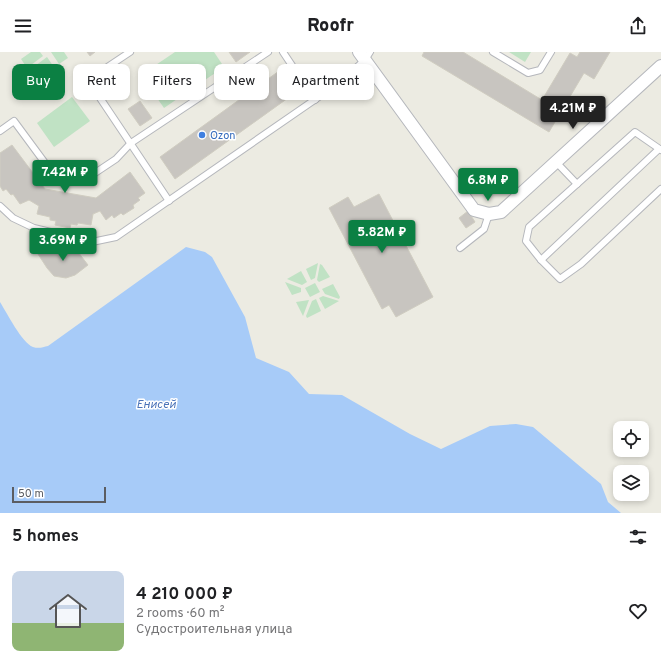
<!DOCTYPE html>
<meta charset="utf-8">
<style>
body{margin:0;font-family:Overpass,sans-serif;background:#f6f6f6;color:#202124;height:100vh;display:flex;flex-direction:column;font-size:15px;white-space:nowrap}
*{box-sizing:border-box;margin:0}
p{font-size:13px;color:#757577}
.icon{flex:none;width:22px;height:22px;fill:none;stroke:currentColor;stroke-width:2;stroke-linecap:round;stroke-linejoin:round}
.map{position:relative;height:461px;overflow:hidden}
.panel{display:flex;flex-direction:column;background:#fff;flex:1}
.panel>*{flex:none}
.hud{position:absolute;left:12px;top:12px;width:400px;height:36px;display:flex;gap:8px}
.buttons{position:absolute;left:613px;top:369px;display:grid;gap:8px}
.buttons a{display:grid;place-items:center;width:36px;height:36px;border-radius:8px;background:#fff;box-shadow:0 2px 6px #0003;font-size:20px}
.scale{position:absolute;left:12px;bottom:10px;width:94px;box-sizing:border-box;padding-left:4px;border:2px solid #5b5d62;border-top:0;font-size:11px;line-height:14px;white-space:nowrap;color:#5b5d62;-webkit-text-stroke:3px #fff;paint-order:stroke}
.price{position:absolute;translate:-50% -34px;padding:0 9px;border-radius:4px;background:#0b8043;color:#fff;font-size:13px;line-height:26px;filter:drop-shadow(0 1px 2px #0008)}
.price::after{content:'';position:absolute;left:50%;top:24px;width:12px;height:9px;margin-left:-6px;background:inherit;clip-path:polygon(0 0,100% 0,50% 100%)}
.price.selected{background:#222;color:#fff}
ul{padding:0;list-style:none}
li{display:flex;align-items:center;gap:12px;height:100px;padding:0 12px}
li+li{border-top:1px solid #e0e0e0}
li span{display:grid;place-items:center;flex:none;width:112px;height:80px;border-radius:8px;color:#555}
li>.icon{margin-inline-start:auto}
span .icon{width:48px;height:48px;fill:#fffc;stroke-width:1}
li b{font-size:17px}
h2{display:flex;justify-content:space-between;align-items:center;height:48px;padding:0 12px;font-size:17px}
.chip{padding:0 14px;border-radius:8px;background:#fff;box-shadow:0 2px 6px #0003;font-size:14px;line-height:36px}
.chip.selected{background:#0b8043;color:#fff}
header{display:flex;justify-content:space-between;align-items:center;height:52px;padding:0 12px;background:#fff;font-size:18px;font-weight:800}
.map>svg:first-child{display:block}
</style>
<header><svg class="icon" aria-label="menu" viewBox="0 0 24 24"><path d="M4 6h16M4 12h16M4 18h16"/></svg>Roofr<svg class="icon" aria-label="share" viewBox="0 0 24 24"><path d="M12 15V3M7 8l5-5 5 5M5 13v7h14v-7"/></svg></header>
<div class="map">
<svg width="661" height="461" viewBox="0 0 661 461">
<rect width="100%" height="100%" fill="#ecebe2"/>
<!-- green -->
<g fill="#c0e2c4">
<path d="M 31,0 L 40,0 L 43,4 L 27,16 L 21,7 Z"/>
<path d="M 51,0 L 64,0 L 68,6 L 59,12 Z"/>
<path d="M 175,0 L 214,0 L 224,15 L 164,56 L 141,23 Z"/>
<path d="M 509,0 L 531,0 L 525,10 Z"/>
<path d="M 47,5 L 60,24 L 29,46 L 16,28 Z"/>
<path d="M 72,45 L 90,69 L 54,95 L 37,71 Z"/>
<path d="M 318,211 L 315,226 L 311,228 L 306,217 Z"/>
<path d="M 320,212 L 322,213 L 330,225 L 319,230 L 317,228 Z"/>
<path d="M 301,219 L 307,230 L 302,233 L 287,227 Z"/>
<path d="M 285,230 L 301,236 L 301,240 L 292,243 Z"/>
<path d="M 315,231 L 320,240 L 310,245 L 305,236 Z"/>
<path d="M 333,232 L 340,245 L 339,247 L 325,242 L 322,237 Z"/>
<path d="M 323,244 L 339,249 L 325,257 L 319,246 Z"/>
<path d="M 316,247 L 321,259 L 307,266 L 306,264 L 312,249 Z"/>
<path d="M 309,248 L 303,264 L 296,250 Z"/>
</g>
<!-- water -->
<path fill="#a7cbf8" d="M 186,195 L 205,200 L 212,205 L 245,265 L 256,306 L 289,320 L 309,342 L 342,343 L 410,382 L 441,397 L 490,374 L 516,372 L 533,375 L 601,432 L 608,450 L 621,461 L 0,461 L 0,250 C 7,261 22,291 33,295 C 39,297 43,295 48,294 Z"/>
<!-- building -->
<g fill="#c8c5c0" stroke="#d0cdc1">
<path d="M 87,0 L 95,0 L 90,4 Z"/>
<path d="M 229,0 L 250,0 L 236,10 Z"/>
<path d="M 424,0 L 463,0 L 542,48 L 570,1 L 577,5 L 580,0 L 610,0 L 594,27 L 584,21 L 549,80 L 422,4 Z"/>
<path d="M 279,19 L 295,41 L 175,127 L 160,105 Z"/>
<path d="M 140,49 L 152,66 L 140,74 L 128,57 Z"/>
<path d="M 12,93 L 45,137 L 96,146 L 130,120 L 145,141 L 138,146 L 140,148 L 133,153 L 134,156 L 123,163 L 121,161 L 114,166 L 112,163 L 106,168 L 100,159 L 93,162 L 91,173 L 78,171 L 77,173 L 71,172 L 70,176 L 55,173 L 56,169 L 50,168 L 50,165 L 37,162 L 39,154 L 29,148 L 20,152 L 13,142 L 11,143 L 6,137 L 3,139 L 0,134 L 0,101 Z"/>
<path d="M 379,142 L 433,245 L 396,265 L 389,253 L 382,257 L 329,156 L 348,145 L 354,155 Z"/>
<path d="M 468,159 L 475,170 L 466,176 L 459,166 Z"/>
<path d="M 49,195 L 78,200 L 88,213 L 75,223 L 66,226 L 54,224 L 47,216 L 38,202 Z"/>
</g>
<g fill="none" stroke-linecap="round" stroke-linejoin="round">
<!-- service casing -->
<g stroke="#b5b7bc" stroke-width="8">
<g id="service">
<path d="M 130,0 L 88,28 L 169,149"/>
<path d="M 283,0 L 315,48"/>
<path d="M 493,0 L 528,21 L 540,18 L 551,0"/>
<path d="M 0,79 L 14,69 L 45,111 L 67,126 L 86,127 L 116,107 L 131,91 L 268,0"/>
<path d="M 661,98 L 635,80 L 529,175 L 526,189 L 541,208 L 560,227 L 581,212 L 661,137"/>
<path d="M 556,110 L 577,132"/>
<path d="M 0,154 L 13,166 L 34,176 L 92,190 L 116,185 L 339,31 L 365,8 L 370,0"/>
<path d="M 460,196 L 484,177 L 489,162"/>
<path d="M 541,208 L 659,97"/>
</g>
</g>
<!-- minor casing -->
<g stroke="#b5b7bc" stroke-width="14">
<path id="minor" d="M 359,0 L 474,158 L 489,162 L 501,160 L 661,14"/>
</g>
<!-- service -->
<use href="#service" stroke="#fff" stroke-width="6"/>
<!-- minor -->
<use href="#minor" stroke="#fff" stroke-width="12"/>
</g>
<!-- markers -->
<circle fill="#3f7fe0" stroke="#fff" stroke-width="1.5" cx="202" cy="83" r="4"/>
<g text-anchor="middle" stroke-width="3" stroke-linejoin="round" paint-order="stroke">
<!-- shop labels -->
<g font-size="11" fill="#366cbe" stroke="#fff" text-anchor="start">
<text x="210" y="87">Ozon</text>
</g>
<!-- water labels -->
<g font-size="12" font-style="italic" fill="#4c74b9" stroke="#fff">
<text x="156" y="356">Енисей</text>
</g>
</g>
</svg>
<div class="buttons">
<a><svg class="icon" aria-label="locate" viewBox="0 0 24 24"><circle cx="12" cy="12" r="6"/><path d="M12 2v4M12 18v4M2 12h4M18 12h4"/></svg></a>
<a><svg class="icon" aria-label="layers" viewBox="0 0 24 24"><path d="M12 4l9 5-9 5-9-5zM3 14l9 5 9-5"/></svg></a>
</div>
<div class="scale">50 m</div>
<b class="price selected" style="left:573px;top:78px">4.21M ₽</b>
<b class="price" style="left:65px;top:142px">7.42M ₽</b>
<b class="price" style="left:488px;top:150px">6.8M ₽</b>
<b class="price" style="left:382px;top:202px">5.82M ₽</b>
<b class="price" style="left:63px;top:210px">3.69M ₽</b>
<div class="hud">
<a class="chip selected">Buy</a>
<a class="chip">Rent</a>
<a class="chip">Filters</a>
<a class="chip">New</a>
<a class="chip">Apartment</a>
</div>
</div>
<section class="panel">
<h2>5 homes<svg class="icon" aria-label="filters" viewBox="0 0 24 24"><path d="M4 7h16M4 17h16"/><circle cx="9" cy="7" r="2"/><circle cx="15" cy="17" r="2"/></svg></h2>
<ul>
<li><span style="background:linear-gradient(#c9d6e8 65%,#8fb573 0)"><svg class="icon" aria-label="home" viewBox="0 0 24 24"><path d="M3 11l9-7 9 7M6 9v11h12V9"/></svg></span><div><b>4 210 000 ₽</b><p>2 rooms · 60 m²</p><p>Судостроительная улица</p></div><svg class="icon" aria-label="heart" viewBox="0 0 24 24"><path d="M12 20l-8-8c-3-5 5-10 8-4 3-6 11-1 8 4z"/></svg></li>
</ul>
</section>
